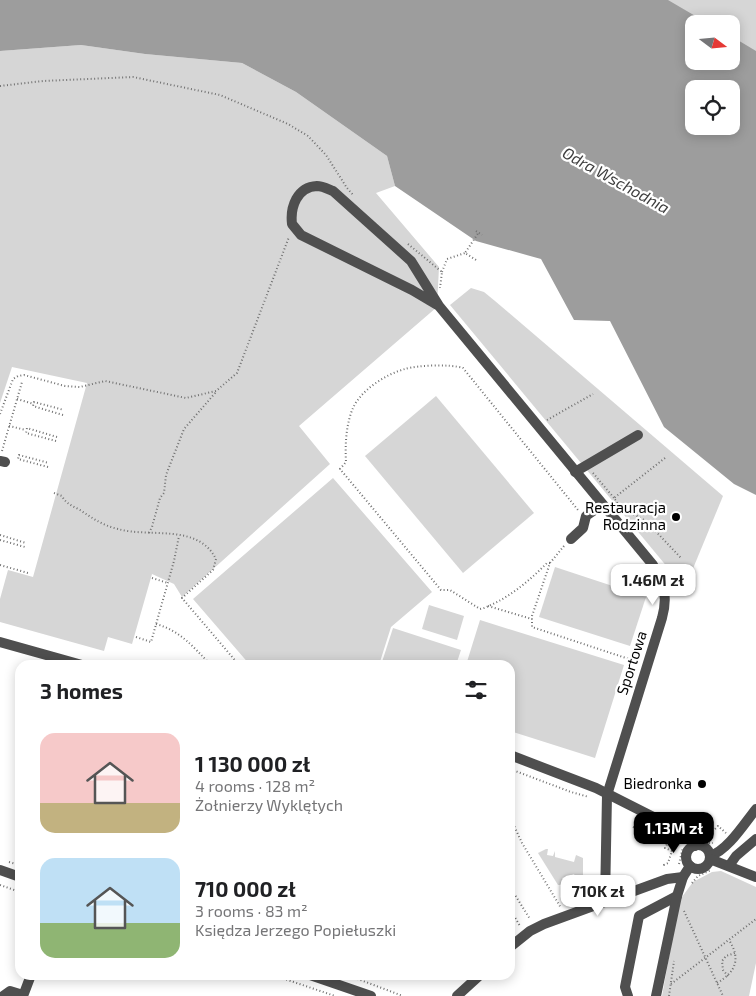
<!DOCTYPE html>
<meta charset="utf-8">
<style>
body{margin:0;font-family:"Exo 2",sans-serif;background:#f2f2f2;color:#202124;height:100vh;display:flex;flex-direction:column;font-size:19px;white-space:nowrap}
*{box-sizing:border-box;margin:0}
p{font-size:16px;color:#757577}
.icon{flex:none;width:28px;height:28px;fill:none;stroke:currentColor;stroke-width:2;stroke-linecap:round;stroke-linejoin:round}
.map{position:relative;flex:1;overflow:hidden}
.drawer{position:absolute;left:15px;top:660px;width:500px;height:320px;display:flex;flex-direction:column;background:#fff;border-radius:15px;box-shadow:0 2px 12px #0003}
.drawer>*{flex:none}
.needle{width:32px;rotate:106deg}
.tools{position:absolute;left:685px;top:15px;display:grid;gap:10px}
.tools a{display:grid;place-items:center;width:55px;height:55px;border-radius:10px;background:#fff;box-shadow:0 2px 12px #0003;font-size:25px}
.price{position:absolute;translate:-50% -42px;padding:0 11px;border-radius:10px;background:#fff;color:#222;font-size:16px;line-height:32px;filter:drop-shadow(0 1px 2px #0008)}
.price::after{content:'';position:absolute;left:50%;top:30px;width:15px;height:11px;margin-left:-8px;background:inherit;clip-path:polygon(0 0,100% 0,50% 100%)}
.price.on{background:#000;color:#fff}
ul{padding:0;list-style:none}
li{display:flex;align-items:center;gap:15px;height:125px;padding:0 25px}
li span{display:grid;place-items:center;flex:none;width:140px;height:100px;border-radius:15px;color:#555}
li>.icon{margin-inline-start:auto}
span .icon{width:60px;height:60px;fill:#fffc;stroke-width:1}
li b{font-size:21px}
h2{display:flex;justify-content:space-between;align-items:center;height:60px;padding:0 25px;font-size:21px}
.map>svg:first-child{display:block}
</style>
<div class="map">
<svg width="756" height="996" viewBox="0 0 756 996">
<rect width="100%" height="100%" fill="#fff"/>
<!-- green -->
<g fill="#d6d6d6">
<path d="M 637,0 L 756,0 L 756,65 L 731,52 L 731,24 L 694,24 Z"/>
<path d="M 81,45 L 145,54 L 242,63 L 296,92 L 387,156 L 395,186 L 376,193 L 439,267 L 437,307 L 299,426 L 330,464 L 182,597 L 174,584 L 152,574 L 132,644 L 108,637 L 104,651 L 0,622 L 0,599 L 8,570 L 33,577 L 87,383 L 12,367 L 0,403 L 0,51 Z"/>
<path d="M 471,288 L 484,292 L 495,301 L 723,496 L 687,583 L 678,580 L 450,305 Z"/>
<path d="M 436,396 L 534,513 L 463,573 L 365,456 Z"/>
<path d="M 333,478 L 432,592 L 391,627 L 379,665 L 250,665 L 193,599 Z"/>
<path d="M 555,567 L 646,597 L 630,646 L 539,617 Z"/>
<path d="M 429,605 L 464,616 L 457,640 L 422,629 Z"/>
<path d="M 480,620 L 624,665 L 595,758 L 510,731 L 510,665 L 466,665 Z"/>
<path d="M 393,628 L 461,650 L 456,665 L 381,665 Z"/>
<path d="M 546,849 L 548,849 L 547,855 L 553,856 L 555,851 L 555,857 L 574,862 L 576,855 L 583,858 L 583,877 L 577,880 L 574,874 L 562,878 L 565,885 L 558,885 L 538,853 Z"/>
<path d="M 721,871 L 756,887 L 756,963 L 749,996 L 662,996 L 679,901 L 693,882 L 712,872 Z"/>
</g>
<!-- water -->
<path fill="#9d9d9d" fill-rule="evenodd" d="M 0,0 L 668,0 L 709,24 L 694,24 L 694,61 L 731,61 L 731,36 L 756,51 L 756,495 L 734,484 L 664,427 L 610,321 L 574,320 L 541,259 L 476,241 L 395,186 L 387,156 L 296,92 L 242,63 L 145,54 L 81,45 L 0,51 ZM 694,89 L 731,89 L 731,126 L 694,126 Z"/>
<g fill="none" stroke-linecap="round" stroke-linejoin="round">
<!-- path -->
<g stroke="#717171" stroke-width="2" stroke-dasharray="1 2.5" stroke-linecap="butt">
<path d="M 0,86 L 43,81 L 133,77 L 220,95 L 288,124 L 308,136 L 326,155 L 347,188 L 354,196"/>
<path d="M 476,231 L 482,235"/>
<path d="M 408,244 L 442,272 L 440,288"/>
<path d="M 476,260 L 465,253 L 479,232"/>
<path d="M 442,272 L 447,259 L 465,253"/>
<path d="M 17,399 L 34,404"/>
<path d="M 0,414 L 13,379 L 18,376 L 24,375 L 65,386 L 80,387 L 105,381 L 186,398 L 216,391 L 237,373 L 289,237"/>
<path d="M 63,415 L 33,406 L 34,402 L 64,410"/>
<path d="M 547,420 L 593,394"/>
<path d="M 9,426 L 26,430"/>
<path d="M 56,441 L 26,433 L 27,428 L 57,437"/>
<path d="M 2,451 L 22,382"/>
<path d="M 665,458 L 614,498 L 620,507 L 646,521 L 681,558"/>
<path d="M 48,467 L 18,459 L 19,455 L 49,463"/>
<path d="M 593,473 L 614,498"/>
<path d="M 54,493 L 62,496 C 66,504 73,506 80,510 C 92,518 104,526 118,529 C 149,538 198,523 216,559 L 213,570 L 182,598 L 239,665"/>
<path d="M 149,533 L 152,527 L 160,498 L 164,493 L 166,475 L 184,429 L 216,392"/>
<path d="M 0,535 L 26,543"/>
<path d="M 0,540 L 25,547"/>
<path d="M 564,546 L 550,563 L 532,616 L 532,627 L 638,662"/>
<path d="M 550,563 L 547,563 C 528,582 509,598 484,608 L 480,609 L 450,590 L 441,590 L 340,469 L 346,462 C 345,445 346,424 353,408 C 361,390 386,374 405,369 C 418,365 450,364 463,368 L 578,510"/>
<path d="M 0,565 L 28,573"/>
<path d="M 152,578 L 168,583"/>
<path d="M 488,606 L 532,619"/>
<path d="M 156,624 C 181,631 193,647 211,665"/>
<path d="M 136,637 L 151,642 L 174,561 L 179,536"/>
<path d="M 510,769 L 571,792 L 589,797"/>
<path d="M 510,817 L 522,843 L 561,908"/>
<path d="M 633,827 L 667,844 L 665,848 L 672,851 L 668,863 L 664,865 L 665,867"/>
<path d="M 715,829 L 718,826 L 726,833"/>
<path d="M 701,836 L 709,843 L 713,843"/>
<path d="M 9,862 L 20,865"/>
<path d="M 679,864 L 683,847"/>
<path d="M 692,883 L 698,876 L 711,870"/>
<path d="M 0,885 L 20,892"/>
<path d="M 510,887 L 530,919"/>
<path d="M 510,909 L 520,926"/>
<path d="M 684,911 L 723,996"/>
<path d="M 273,975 L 335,996"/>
<path d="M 728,976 L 723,970 L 722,961 L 726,956 L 735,953"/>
<path d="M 347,977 L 355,978 L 403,996"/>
<path d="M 717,983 C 736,972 741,959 729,940"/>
<path d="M 671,984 L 756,919"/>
<path d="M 669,996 L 674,961"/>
</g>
<!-- minor -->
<g stroke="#4f4f4f" stroke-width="10">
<path d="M 439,306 L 411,261 L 333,191 C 328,189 322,186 317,186 C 297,187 290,207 292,224 L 301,235 L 412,290 L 439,306 L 653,565 C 664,583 668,597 662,618 L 607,795 L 605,901"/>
<path d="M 0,461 L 5,462"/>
<path d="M 575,472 L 638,435"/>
<path d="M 571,539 L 583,528 L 586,516 L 602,505"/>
<path d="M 0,642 L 82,665"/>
<path d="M 510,755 L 596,788 L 679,830 L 688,836 L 695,846"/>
<circle cx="698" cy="857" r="12"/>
<path d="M 710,856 C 728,850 744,824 756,809"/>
<path d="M 710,859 L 756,877"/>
<path d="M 729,866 L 736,856 L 756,839"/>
<path d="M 0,870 L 20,877"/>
<path d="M 510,947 L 530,931 L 544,924 L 667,879 L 683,877"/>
<path d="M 310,975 L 371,996"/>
<path d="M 3,996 L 10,991 L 23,995"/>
<path d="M 23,996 L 31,975"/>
<path d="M 457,996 L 480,975"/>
<path d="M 628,996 L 625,987 L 639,916 L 677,896"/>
<path d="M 656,996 L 677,896 L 683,877 L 690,866"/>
</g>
</g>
<!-- markers -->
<g fill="#000" stroke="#fff" stroke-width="2">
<circle cx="676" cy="517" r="5"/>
<circle cx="702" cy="784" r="5"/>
</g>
<g text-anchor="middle" stroke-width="4.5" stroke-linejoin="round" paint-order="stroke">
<!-- poi labels -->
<g font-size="15" fill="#000" stroke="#fff" text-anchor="end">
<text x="666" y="513">Restauracja<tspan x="666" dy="17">Rodzinna</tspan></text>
<text x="692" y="789">Biedronka</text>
</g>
<!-- street labels -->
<g font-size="15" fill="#000" stroke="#fff">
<text transform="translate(632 663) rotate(-72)" y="5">Sportowa</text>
</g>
<!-- water labels -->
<g font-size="16" font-style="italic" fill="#3e3e3e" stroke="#fff">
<text transform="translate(616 180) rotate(29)" y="6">Odra Wschodnia</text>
</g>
</g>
</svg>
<div class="tools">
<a><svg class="needle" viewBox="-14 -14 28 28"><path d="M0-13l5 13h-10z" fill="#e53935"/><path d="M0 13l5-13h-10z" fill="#757577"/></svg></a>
<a><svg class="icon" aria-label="locate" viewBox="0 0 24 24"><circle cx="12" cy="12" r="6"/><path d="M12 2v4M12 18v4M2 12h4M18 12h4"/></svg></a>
</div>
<b class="price" style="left:653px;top:606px">1.46M zł</b>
<b class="price on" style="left:674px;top:854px">1.13M zł</b>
<b class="price" style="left:598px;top:917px">710K zł</b>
<section class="drawer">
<h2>3 homes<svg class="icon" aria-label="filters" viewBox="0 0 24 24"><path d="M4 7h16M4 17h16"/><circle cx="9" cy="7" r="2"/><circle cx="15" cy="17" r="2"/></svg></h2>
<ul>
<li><span style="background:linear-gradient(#f6c9c9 70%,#c2b280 0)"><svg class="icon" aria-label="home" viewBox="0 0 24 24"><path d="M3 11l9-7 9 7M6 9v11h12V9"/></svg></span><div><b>1 130 000 zł</b><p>4 rooms · 128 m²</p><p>Żołnierzy Wyklętych</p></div></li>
<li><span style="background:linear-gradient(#bfe0f5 65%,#8fb573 0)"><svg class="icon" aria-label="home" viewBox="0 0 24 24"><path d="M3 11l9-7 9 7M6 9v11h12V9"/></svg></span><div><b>710 000 zł</b><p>3 rooms · 83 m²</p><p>Księdza Jerzego Popiełuszki</p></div></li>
</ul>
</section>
</div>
